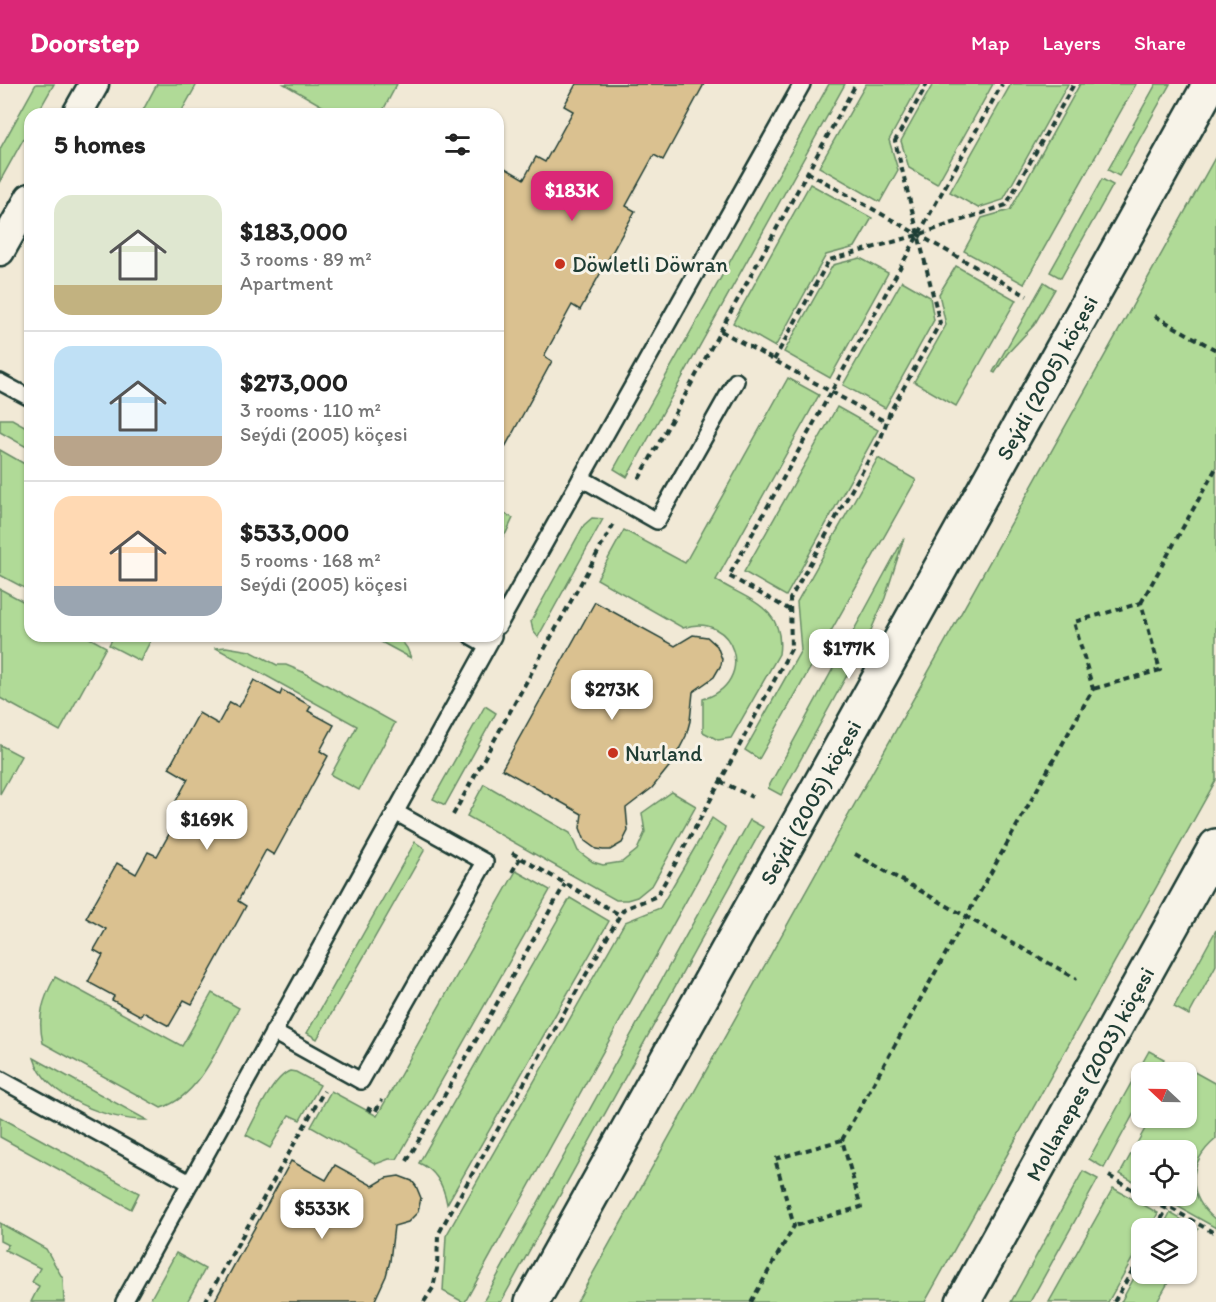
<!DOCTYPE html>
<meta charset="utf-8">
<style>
body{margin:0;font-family:Itim,sans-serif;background:#f2f2f2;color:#222;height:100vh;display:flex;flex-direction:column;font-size:22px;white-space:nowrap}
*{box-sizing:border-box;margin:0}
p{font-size:20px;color:#767676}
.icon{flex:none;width:33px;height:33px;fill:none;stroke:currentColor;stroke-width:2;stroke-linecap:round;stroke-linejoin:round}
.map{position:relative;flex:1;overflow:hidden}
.sheet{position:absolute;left:24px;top:24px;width:480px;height:534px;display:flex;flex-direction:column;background:#fff;border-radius:18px;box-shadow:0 2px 4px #0004}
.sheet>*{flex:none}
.needle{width:39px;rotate:292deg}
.fabs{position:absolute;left:1131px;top:978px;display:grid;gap:12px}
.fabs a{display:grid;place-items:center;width:66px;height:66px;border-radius:12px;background:#fff;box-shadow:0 2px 4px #0004;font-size:30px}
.price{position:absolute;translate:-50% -51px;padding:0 14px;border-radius:12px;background:#fff;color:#222;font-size:20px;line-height:39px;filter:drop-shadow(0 2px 3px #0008)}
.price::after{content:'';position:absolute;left:50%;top:36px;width:18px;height:14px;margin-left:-9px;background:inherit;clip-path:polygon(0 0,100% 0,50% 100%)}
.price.selected{background:#db2777;color:#fff}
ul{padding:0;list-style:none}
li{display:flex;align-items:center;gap:18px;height:150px;padding:0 30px}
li+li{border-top:2px solid #e0e0e0}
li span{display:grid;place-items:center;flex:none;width:168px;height:120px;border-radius:18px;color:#555}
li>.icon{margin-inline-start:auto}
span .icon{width:72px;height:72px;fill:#fffc;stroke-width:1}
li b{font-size:26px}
h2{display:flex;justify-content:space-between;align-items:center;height:72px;padding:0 30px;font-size:26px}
header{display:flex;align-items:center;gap:36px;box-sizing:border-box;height:84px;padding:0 30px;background:#db2777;color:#fff}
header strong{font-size:28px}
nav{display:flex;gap:33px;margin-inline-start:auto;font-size:21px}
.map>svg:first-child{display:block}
</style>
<header>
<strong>Doorstep</strong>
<nav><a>Map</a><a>Layers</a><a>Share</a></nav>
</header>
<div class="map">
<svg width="1216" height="1218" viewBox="0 0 1216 1218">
<rect width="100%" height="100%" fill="#f1e9d6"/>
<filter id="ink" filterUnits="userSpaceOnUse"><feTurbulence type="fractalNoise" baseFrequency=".0167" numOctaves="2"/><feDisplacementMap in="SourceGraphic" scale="12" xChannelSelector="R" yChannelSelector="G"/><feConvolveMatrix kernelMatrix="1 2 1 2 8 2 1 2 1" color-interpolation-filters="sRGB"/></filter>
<g filter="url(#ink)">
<!-- green -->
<g fill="#b0da97" stroke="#688c66" stroke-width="1.5">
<path d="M 36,0 L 54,0 L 37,30 L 30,30 L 30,43 L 0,97 L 0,65 Z"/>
<path d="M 157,0 L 197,0 L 180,30 L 141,30 Z"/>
<path d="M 284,0 L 397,0 L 381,30 L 336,30 Z"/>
<path d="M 829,0 L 845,0 L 627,393 L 614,385 Z"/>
<path d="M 866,0 L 920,0 L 889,56 L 898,86 L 880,118 L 819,83 Z"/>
<path d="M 933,0 L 993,0 L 937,100 L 909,84 L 901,57 Z"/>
<path d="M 1011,0 L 1068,0 L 1003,116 L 978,124 L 950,108 Z"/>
<path d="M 1080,0 L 1136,0 L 1024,200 L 964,167 L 982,134 L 1010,126 Z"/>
<path d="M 1156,0 L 1170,0 L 1119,92 L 1108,86 Z"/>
<path d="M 1216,72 L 1216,696 L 925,1218 L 577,1218 Z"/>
<path d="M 1102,95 L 1113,101 L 1061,194 L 1050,188 Z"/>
<path d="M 810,100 L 872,134 L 855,163 L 826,171 L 775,263 L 733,239 Z"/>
<path d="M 860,174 L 888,189 L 830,294 L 784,268 L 833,181 Z"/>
<path d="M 956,182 L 1016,216 L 956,322 L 914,298 L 946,241 L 939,210 Z"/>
<path d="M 902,197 L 930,213 L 934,236 L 885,324 L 843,301 Z"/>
<path d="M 1044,198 L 1055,205 L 1034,241 L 1007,270 L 995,289 L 993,288 Z"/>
<path d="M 788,294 L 819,311 L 716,496 C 747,516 786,523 779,570 L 731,654 L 718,656 L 703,648 L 703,615 C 758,599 735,526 683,544 L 597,495 L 624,446 L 685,479 Z"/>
<path d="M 837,323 L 878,346 L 786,512 L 744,488 Z"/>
<path d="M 0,335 L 12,335 L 30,345 L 30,365 L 0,348 Z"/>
<path d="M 0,366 L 30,383 L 30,507 L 0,491 Z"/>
<path d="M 878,374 L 916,396 L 759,675 L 745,666 L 801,566 L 797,518 Z"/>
<path d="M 498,426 L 513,434 L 506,449 L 498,458 Z"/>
<path d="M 592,434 L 603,435 L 538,553 L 533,547 L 531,537 L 584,441 Z"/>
<path d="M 904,454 L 885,514 L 868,553 L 781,711 L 768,704 Z"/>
<path d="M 0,505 L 30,521 L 30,552 L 86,552 L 106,563 L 60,647 L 0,614 Z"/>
<path d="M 114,552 L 153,552 L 140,577 L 109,561 Z"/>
<path d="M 370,552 L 398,552 L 407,564 L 411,574 Z"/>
<path d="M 226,563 L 250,567 L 277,581 L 286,581 L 303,588 L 395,639 L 359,706 L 331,691 L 357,642 L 216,564 Z"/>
<path d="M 485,622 L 496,629 L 445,721 L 433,715 Z"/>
<path d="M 0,661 L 21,672 L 0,710 Z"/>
<path d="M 484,700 L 570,749 L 578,767 L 593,778 L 603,781 L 622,778 L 637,766 L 645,748 L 642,729 L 672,708 L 696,722 L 653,800 L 637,813 L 627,816 L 616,816 L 467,732 Z"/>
<path d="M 712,734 L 725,743 L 723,750 L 465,1218 L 463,1218 L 443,1207 L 446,1152 L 625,838 L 660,824 Z"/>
<path d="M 750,736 L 763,743 L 501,1218 L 483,1218 Z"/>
<path d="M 415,758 L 425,765 L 317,955 L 307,949 Z"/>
<path d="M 516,787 L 550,806 L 397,1075 L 389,1075 L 376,1080 L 311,1043 L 331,1007 L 377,1032 Z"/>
<path d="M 570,814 L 609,837 L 447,1120 C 444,1103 436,1086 419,1079 Z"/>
<path d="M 1216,846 L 1216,881 L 1189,931 L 1174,923 Z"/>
<path d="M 55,893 L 182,962 L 212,909 L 239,924 C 220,958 201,1012 161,1024 L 43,959 C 37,933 43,915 55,893 Z"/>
<path d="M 1149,967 L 1164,975 L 1157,988 L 1142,988 L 1141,1016 L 1104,1084 L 1089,1075 Z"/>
<path d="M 34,974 L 147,1036 C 110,1037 46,1014 34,974 Z"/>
<path d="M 1180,980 L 1216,1000 L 1216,1055 C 1187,1079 1186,1112 1216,1136 L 1216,1144 L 1159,1112 L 1186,1112 L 1186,1066 L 1142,1066 L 1141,1102 L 1120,1090 L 1151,1034 L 1186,1034 L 1186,988 L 1176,988 Z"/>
<path d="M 290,987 L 296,988 L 320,1001 L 300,1036 L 289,1031 L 270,1064 L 246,1051 C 255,1034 273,993 290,987 Z"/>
<path d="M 0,1033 L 139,1109 L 131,1125 L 0,1053 Z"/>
<path d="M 1083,1087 L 1098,1095 L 1030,1218 L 1011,1218 Z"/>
<path d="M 1113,1104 L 1158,1129 L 1150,1144 L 1142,1144 L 1141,1159 L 1108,1218 L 1049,1218 Z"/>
<path d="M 1170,1129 L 1198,1145 L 1187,1165 L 1186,1144 L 1162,1144 Z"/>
<path d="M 0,1139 L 46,1165 L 63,1195 L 64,1218 L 31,1218 L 39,1202 L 32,1198 L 40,1184 L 5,1166 L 8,1161 L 0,1157 Z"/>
<path d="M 176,1169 L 205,1185 L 187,1218 L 149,1218 Z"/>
<path d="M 1141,1181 L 1142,1190 L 1173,1190 L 1157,1218 L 1121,1218 Z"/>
</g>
<!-- building -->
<g fill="#dac190" stroke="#1f3d34" stroke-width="1.5">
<path d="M 576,0 L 704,0 L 663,76 L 654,71 L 626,122 L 635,127 L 580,226 L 572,221 L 544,272 L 552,277 L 498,376 L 498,80 L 524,95 L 536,73 L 545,78 L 573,27 L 564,22 Z"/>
<path d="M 595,518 L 675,562 L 693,551 L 707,553 L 717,562 L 722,575 L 721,581 L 714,593 L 693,608 L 690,637 L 686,652 L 672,679 L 652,704 L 626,724 L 628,747 L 622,759 L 610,766 L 603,766 L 596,765 L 585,757 L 580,744 L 582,730 L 502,685 Z"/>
<path d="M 254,596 L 280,611 L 282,606 L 311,622 L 308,627 L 334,641 L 320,667 L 328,672 L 274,771 L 266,766 L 238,817 L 246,822 L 192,920 L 184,916 L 169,942 L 143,928 L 141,932 L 112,916 L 114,912 L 88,898 L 103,871 L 94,866 L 106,845 L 86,834 L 117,779 L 136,790 L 148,768 L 157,772 L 185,721 L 176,717 L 188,695 L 169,684 L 199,629 L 218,640 L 230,618 L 239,623 Z"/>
<path d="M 291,1077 L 326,1096 L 335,1081 L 373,1102 L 386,1094 L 399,1092 L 412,1097 L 416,1102 L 421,1114 L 418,1128 L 408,1138 L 394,1142 L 390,1177 L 386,1192 L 374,1218 L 214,1218 Z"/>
</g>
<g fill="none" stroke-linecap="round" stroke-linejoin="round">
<!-- lane casing -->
<g stroke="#1f3d34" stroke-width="20">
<g id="lane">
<path d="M 0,298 L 30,314"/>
<path d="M 581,394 L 657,437 L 736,297"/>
<path d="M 498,542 L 802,0"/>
<path d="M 471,552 L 487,561"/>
<path d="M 273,948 L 361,997 L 485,778 L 395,728"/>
<path d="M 0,995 L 190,1099"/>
<path d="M 124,1218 L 493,552"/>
</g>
</g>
<!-- street casing -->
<g stroke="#1f3d34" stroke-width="33">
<g id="street">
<path d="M 77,30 L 94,0"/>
<path d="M 0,167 L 30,114"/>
</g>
</g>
<!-- secondary casing -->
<g stroke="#1f3d34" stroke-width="38">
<g id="secondary">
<path id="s1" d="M 532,1218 L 1210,0"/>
<path id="s2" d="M 963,1218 L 1216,762"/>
</g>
</g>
<!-- path -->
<g stroke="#1f3d34" stroke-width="4" stroke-dasharray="6 4.5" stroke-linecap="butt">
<path d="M 807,88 L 1027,212"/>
<path d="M 1155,232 L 1216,266"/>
<path d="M 721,247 L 886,338"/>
<path d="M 774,276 L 829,176 L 918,151 L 1006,121 L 1074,0"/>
<path d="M 639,395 L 856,0"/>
<path d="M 1141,519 L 1216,384"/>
<path d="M 790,526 L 729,492 L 1002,0"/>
<path d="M 720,697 L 752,713"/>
<path d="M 453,731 L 613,441"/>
<path d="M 512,769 L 620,831"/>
<path d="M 855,770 L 1077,895"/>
<path d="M 512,788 L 520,774"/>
<path d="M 367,1024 L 375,1028 L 382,1016"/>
<path d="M 842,1056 L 1093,605 L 1074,538 L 1141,519 L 1160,586 L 1093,605"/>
<path d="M 407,1077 L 565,800"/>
<path d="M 1109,1092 L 1142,1111"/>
<path d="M 1143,1112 L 1167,1125 L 1172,1125 L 1216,1150"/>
<path d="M 1156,1144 L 1167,1125"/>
<path d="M 205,1218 L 324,1007"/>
<path d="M 424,1218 L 433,1204 L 437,1185 L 438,1151 L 446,1136 L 620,831 L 624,825 L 657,812 L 704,728 L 791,565 L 790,515 L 881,354 L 890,328 L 940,239 L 895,57 L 927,0"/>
<path d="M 751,1218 L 794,1142 L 775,1075 L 842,1056 L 861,1123 L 794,1142"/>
<path d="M 1114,1218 L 1142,1170"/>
</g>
<!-- lane -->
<use href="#lane" stroke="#f7f3e8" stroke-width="15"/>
<!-- street -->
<use href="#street" stroke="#f7f3e8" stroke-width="28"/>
<!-- secondary -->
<use href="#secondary" stroke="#f7f3e8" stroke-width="33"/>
</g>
</g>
<!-- markers -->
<g fill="#c8321e" stroke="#f7f3e8" stroke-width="2">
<circle cx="560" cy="180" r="6"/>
<circle cx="613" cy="669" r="6"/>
</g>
<g text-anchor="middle" stroke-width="6" stroke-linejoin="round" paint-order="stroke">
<!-- poi labels -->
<g font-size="22" fill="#1f3d34" stroke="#f7f3e8" text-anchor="start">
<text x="572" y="188">Döwletli Döwran</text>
<text x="625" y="677">Nurland</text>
</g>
<!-- street labels -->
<g font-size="22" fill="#1f3d34" stroke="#f7f3e8">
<text dy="8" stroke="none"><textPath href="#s1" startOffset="1058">Seýdi (2005) köçesi</textPath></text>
<text dy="8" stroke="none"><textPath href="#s1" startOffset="572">Seýdi (2005) köçesi</textPath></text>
<text dy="8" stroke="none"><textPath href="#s2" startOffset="261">Mollanepes (2003) köçesi</textPath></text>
</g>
</g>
</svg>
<div class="fabs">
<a><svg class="needle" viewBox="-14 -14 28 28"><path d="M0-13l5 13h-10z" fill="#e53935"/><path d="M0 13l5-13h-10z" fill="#767676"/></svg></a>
<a><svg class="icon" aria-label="locate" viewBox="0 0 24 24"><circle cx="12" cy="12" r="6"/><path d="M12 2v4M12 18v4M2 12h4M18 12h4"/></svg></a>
<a><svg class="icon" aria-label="layers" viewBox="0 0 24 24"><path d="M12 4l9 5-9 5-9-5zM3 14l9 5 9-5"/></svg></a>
</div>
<b class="price selected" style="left:572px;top:138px">$183K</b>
<b class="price" style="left:849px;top:596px">$177K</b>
<b class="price" style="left:612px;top:637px">$273K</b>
<b class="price" style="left:207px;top:767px">$169K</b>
<b class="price" style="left:322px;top:1156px">$533K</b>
<section class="sheet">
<h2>5 homes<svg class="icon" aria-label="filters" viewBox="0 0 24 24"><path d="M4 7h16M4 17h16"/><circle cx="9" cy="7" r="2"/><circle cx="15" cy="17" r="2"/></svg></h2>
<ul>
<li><span style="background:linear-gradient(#dfe7d0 75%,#c2b280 0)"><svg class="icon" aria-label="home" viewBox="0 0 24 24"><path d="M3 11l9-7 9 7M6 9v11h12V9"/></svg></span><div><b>$183,000</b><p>3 rooms · 89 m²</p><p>Apartment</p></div></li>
<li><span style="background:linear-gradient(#bfe0f5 75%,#b9a48a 0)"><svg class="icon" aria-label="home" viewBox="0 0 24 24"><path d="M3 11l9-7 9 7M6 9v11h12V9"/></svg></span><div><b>$273,000</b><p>3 rooms · 110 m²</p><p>Seýdi (2005) köçesi</p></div></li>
<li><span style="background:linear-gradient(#ffd9b3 75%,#9aa5b1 0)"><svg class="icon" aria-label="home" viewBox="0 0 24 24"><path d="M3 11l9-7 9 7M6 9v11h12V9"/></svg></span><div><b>$533,000</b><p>5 rooms · 168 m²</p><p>Seýdi (2005) köçesi</p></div></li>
</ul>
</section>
</div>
